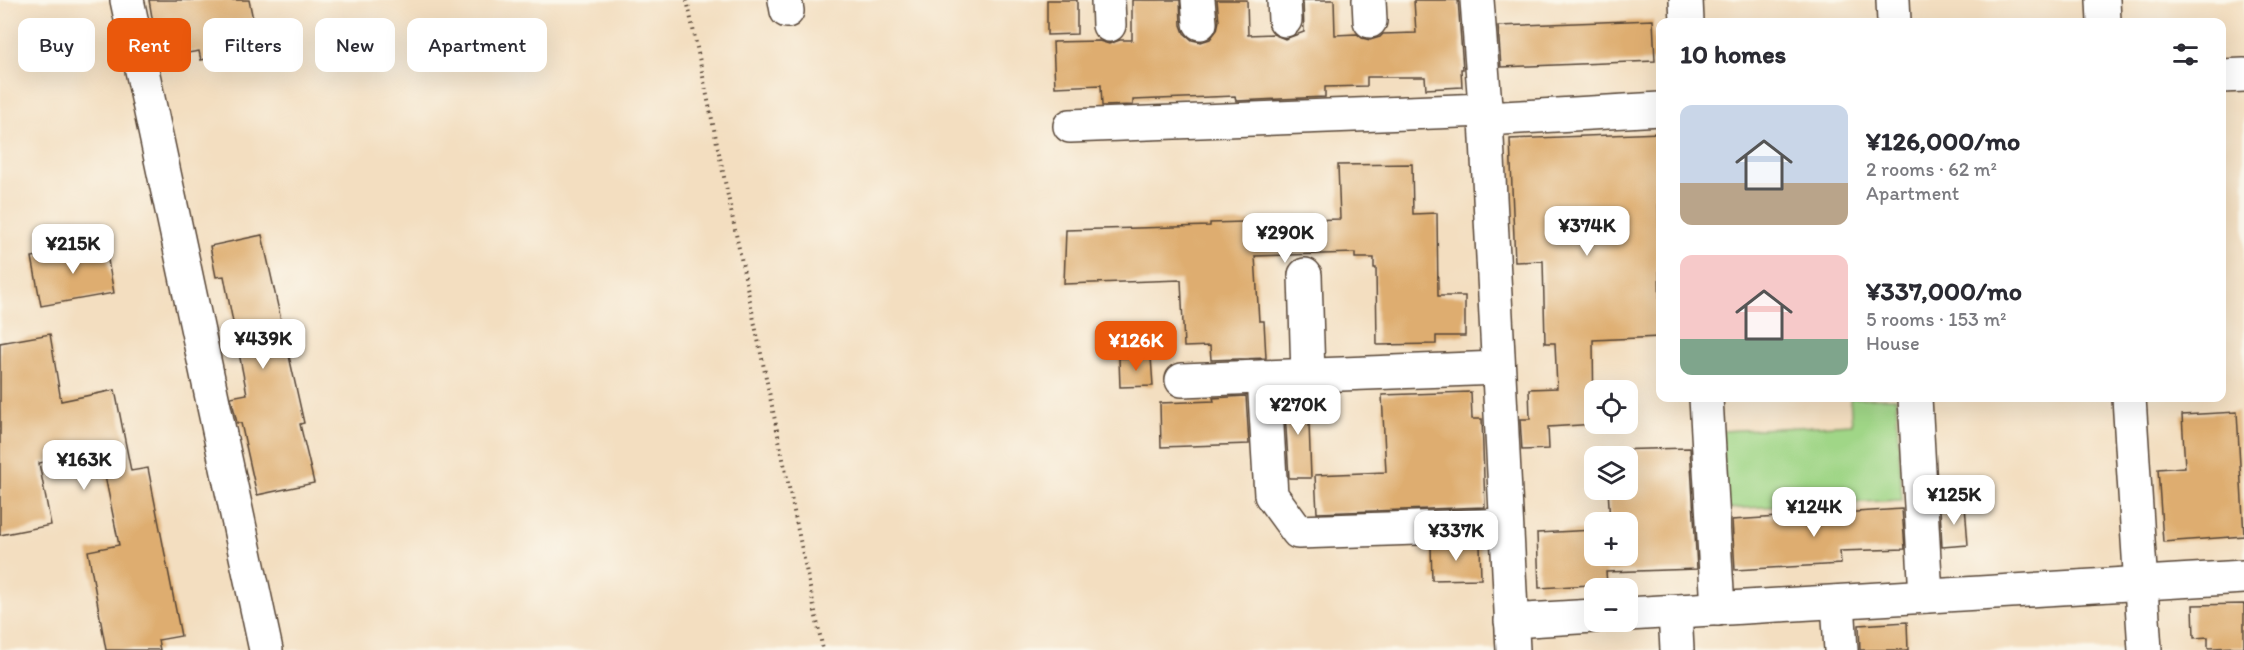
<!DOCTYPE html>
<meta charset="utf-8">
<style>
body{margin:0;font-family:Itim,sans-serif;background:#f7f7f7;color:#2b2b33;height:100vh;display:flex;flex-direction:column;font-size:22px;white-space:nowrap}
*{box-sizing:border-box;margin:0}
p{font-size:20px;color:#7c7c81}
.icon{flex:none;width:33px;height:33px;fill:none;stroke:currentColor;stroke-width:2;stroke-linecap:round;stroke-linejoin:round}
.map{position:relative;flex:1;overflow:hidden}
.side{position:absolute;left:1656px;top:18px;width:570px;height:384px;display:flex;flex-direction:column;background:#fff;border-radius:12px;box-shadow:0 6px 24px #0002}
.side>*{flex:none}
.banner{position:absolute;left:18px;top:18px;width:570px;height:54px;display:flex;gap:12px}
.controls{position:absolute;left:1584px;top:380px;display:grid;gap:12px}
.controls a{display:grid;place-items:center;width:54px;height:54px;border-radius:12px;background:#fff;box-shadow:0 6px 24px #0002;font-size:30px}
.price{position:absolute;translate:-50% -51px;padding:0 14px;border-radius:12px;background:#fff;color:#222;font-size:20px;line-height:39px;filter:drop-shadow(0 2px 3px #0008)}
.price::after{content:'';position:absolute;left:50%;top:36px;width:18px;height:14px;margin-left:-9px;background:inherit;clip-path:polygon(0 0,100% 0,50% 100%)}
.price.on{background:#ea580c;color:#fff}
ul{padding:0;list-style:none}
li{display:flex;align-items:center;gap:18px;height:150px;padding:0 24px}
li span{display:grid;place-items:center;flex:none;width:168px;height:120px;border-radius:12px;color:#555}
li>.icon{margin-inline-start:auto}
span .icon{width:72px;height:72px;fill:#fffc;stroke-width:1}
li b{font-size:26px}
h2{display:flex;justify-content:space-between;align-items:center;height:72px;padding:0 24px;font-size:26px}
.tag{padding:0 21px;border-radius:12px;background:#fff;box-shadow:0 6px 24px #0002;font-size:21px;line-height:54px}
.tag.on{background:#ea580c;color:#fff}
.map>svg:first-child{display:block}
</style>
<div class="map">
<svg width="2244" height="650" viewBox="0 0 2244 650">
<rect width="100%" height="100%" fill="#fbf7ec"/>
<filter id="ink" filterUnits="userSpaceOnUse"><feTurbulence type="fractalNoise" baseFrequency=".0167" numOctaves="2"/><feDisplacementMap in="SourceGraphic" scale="12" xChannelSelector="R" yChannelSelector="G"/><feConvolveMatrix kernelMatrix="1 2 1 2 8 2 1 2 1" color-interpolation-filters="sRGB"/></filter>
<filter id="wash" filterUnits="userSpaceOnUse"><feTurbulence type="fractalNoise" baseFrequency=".008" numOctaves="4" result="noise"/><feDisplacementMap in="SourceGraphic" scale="24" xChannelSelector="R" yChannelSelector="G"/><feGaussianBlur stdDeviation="1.35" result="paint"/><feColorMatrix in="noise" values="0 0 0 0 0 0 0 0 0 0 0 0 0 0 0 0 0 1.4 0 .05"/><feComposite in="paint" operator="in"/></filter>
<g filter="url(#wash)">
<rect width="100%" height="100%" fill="#f3dec0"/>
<!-- green -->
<path fill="#a0d687" stroke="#6e8052" stroke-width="1.5" d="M 1850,398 L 1896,398 L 1902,500 L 1726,509 L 1722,431 L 1852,424 Z"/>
<g id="blocks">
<!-- building -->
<g fill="#dead6f">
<path d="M 149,0 L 249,0 L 259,48 L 201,60 L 199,51 L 159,58 Z"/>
<path d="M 1047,0 L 1077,0 L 1077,34 L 1047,35 Z"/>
<path d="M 1132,0 L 1180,0 L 1181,25 L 1184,33 L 1192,40 L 1201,42 L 1210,39 L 1217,30 L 1219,21 L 1217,0 L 1247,0 L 1248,35 L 1273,34 L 1285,39 L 1304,32 L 1303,0 L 1334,0 L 1335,35 L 1357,34 L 1362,38 L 1370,40 L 1380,37 L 1383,34 L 1416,33 L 1414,0 L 1458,0 L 1463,69 L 1461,69 L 1462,87 L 1426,89 L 1425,77 L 1367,77 L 1367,86 L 1325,87 L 1325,97 L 1236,101 L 1235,96 L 1133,100 L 1133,105 L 1102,106 L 1101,85 L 1055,87 L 1053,42 L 1099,41 L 1109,44 L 1120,40 L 1132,40 Z"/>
<path d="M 1653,20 L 1655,61 L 1501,67 L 1498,26 Z"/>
<path d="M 1660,133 L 1660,168 L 1658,168 L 1660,337 L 1593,340 L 1594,423 L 1597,424 L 1548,427 L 1549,449 L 1522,450 L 1520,419 L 1530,419 L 1529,389 L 1557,388 L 1555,343 L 1545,343 L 1543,261 L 1515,262 L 1510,139 Z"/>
<path d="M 1412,164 L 1413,214 L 1437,213 L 1438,296 L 1465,296 L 1465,336 L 1436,336 L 1436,344 L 1377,345 L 1376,268 L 1374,268 L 1374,258 L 1355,258 L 1355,253 L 1255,256 L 1259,321 L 1264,321 L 1266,358 L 1211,360 L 1210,346 L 1184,347 L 1181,280 L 1064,284 L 1066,230 L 1210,226 L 1210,223 L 1340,219 L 1338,165 Z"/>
<path d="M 262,235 L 304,423 L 300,424 L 314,483 L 257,495 L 241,423 L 237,423 L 231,397 L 247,394 L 224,276 L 216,277 L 210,246 Z"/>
<path d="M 105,244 L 114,293 L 41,306 L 32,257 Z"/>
<path d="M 50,334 L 61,401 L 115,390 L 131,471 L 148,468 L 181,636 L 158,640 L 160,650 L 106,650 L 88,551 L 119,545 L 100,451 L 39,463 L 51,525 L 0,535 L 0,343 Z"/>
<path d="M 1151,357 L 1153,386 L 1120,387 L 1119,358 Z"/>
<path d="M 1471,392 L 1472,419 L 1482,419 L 1485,507 L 1317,513 L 1315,475 L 1386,472 L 1382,395 Z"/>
<path d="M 1284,395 L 1308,395 L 1311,478 L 1289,478 Z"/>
<path d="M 1246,396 L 1249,444 L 1161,447 L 1160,403 L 1214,401 L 1213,398 Z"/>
<path d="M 2237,412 L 2244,536 L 2163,542 L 2158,469 L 2185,467 L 2182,415 Z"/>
<path d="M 1690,448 L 1697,569 L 1606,572 L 1607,584 L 1539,588 L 1537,533 L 1594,530 L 1594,555 L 1628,555 L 1628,522 L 1610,522 L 1608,489 L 1628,489 L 1628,456 L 1607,456 L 1607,450 Z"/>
<path d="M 1965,505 L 1968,545 L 1942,547 L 1940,507 Z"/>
<path d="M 1902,509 L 1905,549 L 1840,551 L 1841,564 L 1735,570 L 1732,520 Z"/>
<path d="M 1480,545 L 1481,579 L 1432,580 L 1431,546 Z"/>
<path d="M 2244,604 L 2244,647 L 2208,648 L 2208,637 L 2194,638 L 2193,605 Z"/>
<path d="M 1907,622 L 1908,650 L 1860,650 L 1859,625 Z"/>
</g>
</g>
</g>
<g filter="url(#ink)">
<use href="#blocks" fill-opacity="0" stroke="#574536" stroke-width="1.5"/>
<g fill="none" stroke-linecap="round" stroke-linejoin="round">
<!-- minor casing -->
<g stroke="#574536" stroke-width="36">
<g id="minor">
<path d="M 127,0 L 266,650"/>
<path d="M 785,0 L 787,11"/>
<path d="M 1108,0 L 1109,25"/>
<path d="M 1198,0 L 1200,23"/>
<path d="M 1284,0 L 1285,20"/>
<path d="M 1369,0 L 1370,21"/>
<path d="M 1477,0 L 1486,119 L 1513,650"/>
<path d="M 1686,0 L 1687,22"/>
<path d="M 1893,0 L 1894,22"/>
<path d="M 2103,0 L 2104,22"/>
<path d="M 2222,76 L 2244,75"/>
<path d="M 1486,119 L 1660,109"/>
<path d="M 1070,126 L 1485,110"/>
<path d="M 1305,275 L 1308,376"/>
<path d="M 1264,377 L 1271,495 L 1298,532 L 1506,525"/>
<path d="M 1182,380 L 1498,368"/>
<path d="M 1706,398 L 1718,609"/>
<path d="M 1915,398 L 1926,596"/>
<path d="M 2129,398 L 2145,650"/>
<path d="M 1838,602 L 1841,650"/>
<path d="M 1675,612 L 1677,650"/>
<path d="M 1628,614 L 2244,577"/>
<path d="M 1511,621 L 1594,616"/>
</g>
</g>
<!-- path -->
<path stroke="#574536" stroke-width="4" stroke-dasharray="1.5 4.5" stroke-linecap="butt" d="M 687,0 L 823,650"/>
<!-- minor -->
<use href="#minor" stroke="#fff" stroke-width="33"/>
</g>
</g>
</svg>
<div class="controls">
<a><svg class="icon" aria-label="locate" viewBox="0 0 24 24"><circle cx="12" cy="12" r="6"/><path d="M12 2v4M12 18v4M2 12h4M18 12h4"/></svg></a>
<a><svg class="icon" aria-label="layers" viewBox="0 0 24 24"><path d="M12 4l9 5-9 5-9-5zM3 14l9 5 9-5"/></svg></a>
<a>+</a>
<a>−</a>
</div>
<b class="price" style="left:1587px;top:257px">¥374K</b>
<b class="price" style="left:1285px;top:264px">¥290K</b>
<b class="price" style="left:73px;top:275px">¥215K</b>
<b class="price" style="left:263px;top:370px">¥439K</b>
<b class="price on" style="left:1136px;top:372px">¥126K</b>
<b class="price" style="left:1298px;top:436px">¥270K</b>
<b class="price" style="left:84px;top:491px">¥163K</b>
<b class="price" style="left:1954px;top:526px">¥125K</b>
<b class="price" style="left:1814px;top:538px">¥124K</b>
<b class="price" style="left:1456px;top:562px">¥337K</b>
<div class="banner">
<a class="tag">Buy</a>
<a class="tag on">Rent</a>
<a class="tag">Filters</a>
<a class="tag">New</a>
<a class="tag">Apartment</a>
</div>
<section class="side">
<h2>10 homes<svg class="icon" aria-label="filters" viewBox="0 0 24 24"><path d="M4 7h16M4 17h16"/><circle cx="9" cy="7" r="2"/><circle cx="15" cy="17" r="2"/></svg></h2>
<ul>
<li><span style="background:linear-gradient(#c9d6e8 65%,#b9a48a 0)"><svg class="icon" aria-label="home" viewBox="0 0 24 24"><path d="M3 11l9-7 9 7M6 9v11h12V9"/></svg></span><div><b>¥126,000/mo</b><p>2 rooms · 62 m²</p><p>Apartment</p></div></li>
<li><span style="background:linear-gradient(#f6c9c9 70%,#7fa58c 0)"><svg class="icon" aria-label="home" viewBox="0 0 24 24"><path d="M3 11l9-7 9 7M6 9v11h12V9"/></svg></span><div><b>¥337,000/mo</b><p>5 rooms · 153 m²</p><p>House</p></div></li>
</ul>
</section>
</div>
